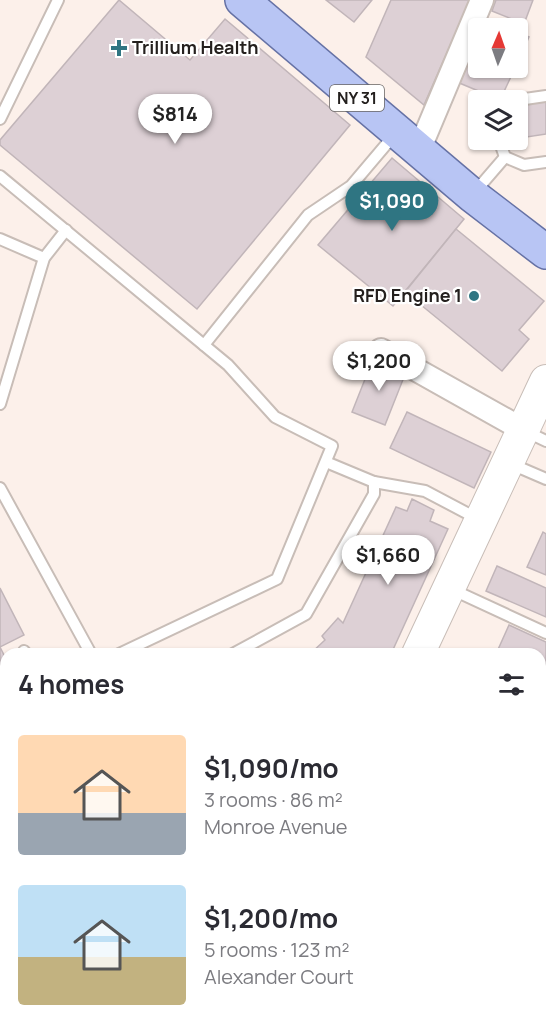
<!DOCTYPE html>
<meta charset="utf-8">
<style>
body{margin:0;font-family:Manrope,sans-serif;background:#f7f7f7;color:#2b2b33;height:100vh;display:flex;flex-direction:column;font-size:22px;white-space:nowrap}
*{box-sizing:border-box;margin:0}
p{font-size:20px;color:#7c7c81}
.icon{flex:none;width:33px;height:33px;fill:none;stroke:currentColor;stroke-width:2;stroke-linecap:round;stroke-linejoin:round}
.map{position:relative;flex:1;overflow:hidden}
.details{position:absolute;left:0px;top:648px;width:546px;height:386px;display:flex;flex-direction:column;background:#fff;border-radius:18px 18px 0 0;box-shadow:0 2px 4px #0004}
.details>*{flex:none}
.needle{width:39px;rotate:2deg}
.fabs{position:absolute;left:468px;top:18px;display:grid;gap:12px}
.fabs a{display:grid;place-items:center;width:60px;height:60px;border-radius:6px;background:#fff;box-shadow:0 2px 4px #0004;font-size:30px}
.price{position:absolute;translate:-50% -51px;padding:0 14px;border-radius:21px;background:#fff;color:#222;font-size:20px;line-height:39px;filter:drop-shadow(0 2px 3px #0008)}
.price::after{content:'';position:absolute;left:50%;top:36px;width:18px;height:14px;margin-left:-9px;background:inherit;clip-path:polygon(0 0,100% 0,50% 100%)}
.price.current{background:#2f7582;color:#fff}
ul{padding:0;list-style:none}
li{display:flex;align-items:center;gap:18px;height:150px;padding:0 18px}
li span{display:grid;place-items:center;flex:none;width:168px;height:120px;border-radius:6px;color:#555}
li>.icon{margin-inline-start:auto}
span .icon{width:72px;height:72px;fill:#fffc;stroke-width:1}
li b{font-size:26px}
h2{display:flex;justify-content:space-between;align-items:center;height:72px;padding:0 18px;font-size:26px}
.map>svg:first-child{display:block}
</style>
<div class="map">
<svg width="546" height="1033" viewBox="0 0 546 1033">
<rect width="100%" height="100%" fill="#fcf0ea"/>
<!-- education -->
<path fill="#f5e2f3" d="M 540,745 L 546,747 L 546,1033 L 288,1033 L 285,1028 L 540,1028 Z"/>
<!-- building -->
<g fill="#ddd0d5" stroke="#c1b5b9" stroke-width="1.5">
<path d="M 119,0 L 190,60 L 225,19 L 350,125 L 197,309 L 0,145 L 0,140 Z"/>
<path d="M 326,0 L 372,0 L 354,22 Z"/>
<path d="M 391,0 L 470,0 L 424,105 L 366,57 Z"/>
<path d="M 496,0 L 533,0 L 524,24 L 492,11 Z"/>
<path d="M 486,18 L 510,28 L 481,28 Z"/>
<path d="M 518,32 L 529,37 L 518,62 Z"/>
<path d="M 478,35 L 478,68 L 515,68 L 500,100 L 457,82 Z"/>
<path d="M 546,100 L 546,134 L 527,137 L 522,103 Z"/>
<path d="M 392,158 L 464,219 L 393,306 L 318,245 Z"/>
<path d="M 456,229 L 544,301 L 519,330 L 529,339 L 502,371 L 405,292 Z"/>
<path d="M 373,359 L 406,372 L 385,425 L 352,412 Z"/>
<path d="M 407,412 L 491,452 L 474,488 L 390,448 Z"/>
<path d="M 412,499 L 434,510 L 430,521 L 448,529 L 391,654 L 310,654 L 325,640 L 322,636 L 338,618 L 343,623 L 396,507 L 407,511 Z"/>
<path d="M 543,532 L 546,534 L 546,575 L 527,567 Z"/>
<path d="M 497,566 L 546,588 L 546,617 L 486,591 Z"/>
<path d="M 0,588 L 24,635 L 0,647 Z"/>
<path d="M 509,625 L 546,642 L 546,683 L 540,681 L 540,654 L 496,654 Z"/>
<path d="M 0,647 L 6,659 L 6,743 L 0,746 Z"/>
<path d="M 540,772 L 543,777 L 546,776 L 546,1033 L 445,1033 L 443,1028 L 540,1028 Z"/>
<path d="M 6,1001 L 6,1028 L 41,1028 L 44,1033 L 0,1033 L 0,1005 Z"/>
<path d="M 145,1028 L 174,1028 L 163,1033 L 148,1033 Z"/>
<path d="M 320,1028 L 439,1028 L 428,1033 L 322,1033 Z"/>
</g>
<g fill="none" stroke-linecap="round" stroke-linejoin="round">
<!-- lane casing -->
<g stroke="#c8bdb7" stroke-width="14">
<g id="lane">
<path d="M 518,104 L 525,99 L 546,96"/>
<path d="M 0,119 L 58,0"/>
<path d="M 499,140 L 505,157 L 524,165 L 546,162"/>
<path d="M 0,176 L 228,365 L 275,417 L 332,446 L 277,579 L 119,654"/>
<path d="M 474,193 L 505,157"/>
<path d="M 0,239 L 44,258"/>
<path d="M 204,345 L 308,215 L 351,186 L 395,134"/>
<path d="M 0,404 L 44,258 L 66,230"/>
<path d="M 525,431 L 546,441"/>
<path d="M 509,463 L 546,479"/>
<path d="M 374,482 L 425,491 L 480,520"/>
<path d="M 0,488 L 91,654"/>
<path d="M 451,589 L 546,633"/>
<path d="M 24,651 L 26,654"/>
<path d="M 233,654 L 306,614 L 374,494 L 374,482 L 326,462"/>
<path d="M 540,739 L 546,739"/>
<path d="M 0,772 L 6,769"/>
</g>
</g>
<!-- street casing -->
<g stroke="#c8bdb7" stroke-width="26">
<g id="street">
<path d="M 419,150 L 482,0"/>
<path d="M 381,350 L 522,429"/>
<path d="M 264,1028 L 266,1033"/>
</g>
</g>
<!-- secondary casing -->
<g stroke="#c8bdb7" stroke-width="34">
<g id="secondary">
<path d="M 418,654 L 546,381"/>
<path d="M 0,966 L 6,963"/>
</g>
</g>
<!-- primary casing -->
<g stroke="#6672a5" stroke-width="36">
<path id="primary" d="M 242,0 L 473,196 L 546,252"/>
</g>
<!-- lane -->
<use href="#lane" stroke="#fff" stroke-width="10"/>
<!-- street -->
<use href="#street" stroke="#fff" stroke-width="22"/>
<!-- secondary -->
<use href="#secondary" stroke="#fff" stroke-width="32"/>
<!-- primary -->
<use href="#primary" stroke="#b8c5f4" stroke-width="33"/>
</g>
<!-- markers -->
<g fill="#2f7582" stroke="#fff" stroke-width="2">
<path d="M116 39h6v6h6v6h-6v6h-6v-6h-6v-6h6z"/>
<circle cx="474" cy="296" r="6"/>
</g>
<g text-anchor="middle" stroke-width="4.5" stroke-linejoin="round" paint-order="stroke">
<!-- shield labels -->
<rect fill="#fff" stroke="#666362" stroke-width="1.5" x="330" y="85" width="54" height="26" rx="4.5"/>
<g font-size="16" font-weight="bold" fill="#24201e">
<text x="357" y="104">NY 31</text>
</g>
<!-- poi labels -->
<g font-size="18" font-weight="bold" fill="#24201e" stroke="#fff" text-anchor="start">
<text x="132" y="54">Trillium Health</text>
<text x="462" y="302" text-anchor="end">RFD Engine 1</text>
</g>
</g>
</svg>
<div class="fabs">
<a><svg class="needle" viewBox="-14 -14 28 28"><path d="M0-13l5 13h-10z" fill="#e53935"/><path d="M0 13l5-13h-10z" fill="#7c7c81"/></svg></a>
<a><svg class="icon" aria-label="layers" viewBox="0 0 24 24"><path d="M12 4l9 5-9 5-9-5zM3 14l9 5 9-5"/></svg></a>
</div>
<b class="price" style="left:175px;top:145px">$814</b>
<b class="price current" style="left:392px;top:232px">$1,090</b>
<b class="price" style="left:379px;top:392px">$1,200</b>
<b class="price" style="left:388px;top:586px">$1,660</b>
<section class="details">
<h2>4 homes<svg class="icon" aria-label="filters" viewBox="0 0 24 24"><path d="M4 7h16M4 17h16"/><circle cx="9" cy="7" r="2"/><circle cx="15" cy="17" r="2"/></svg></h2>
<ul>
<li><span style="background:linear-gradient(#ffd9b3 65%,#9aa5b1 0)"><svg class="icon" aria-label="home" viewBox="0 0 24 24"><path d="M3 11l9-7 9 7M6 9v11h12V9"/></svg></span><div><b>$1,090/mo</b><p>3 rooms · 86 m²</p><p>Monroe Avenue</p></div></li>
<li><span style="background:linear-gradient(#bfe0f5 60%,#c2b280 0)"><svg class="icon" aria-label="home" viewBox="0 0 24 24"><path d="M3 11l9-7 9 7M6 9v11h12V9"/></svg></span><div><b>$1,200/mo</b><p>5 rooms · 123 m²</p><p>Alexander Court</p></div></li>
</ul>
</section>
</div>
